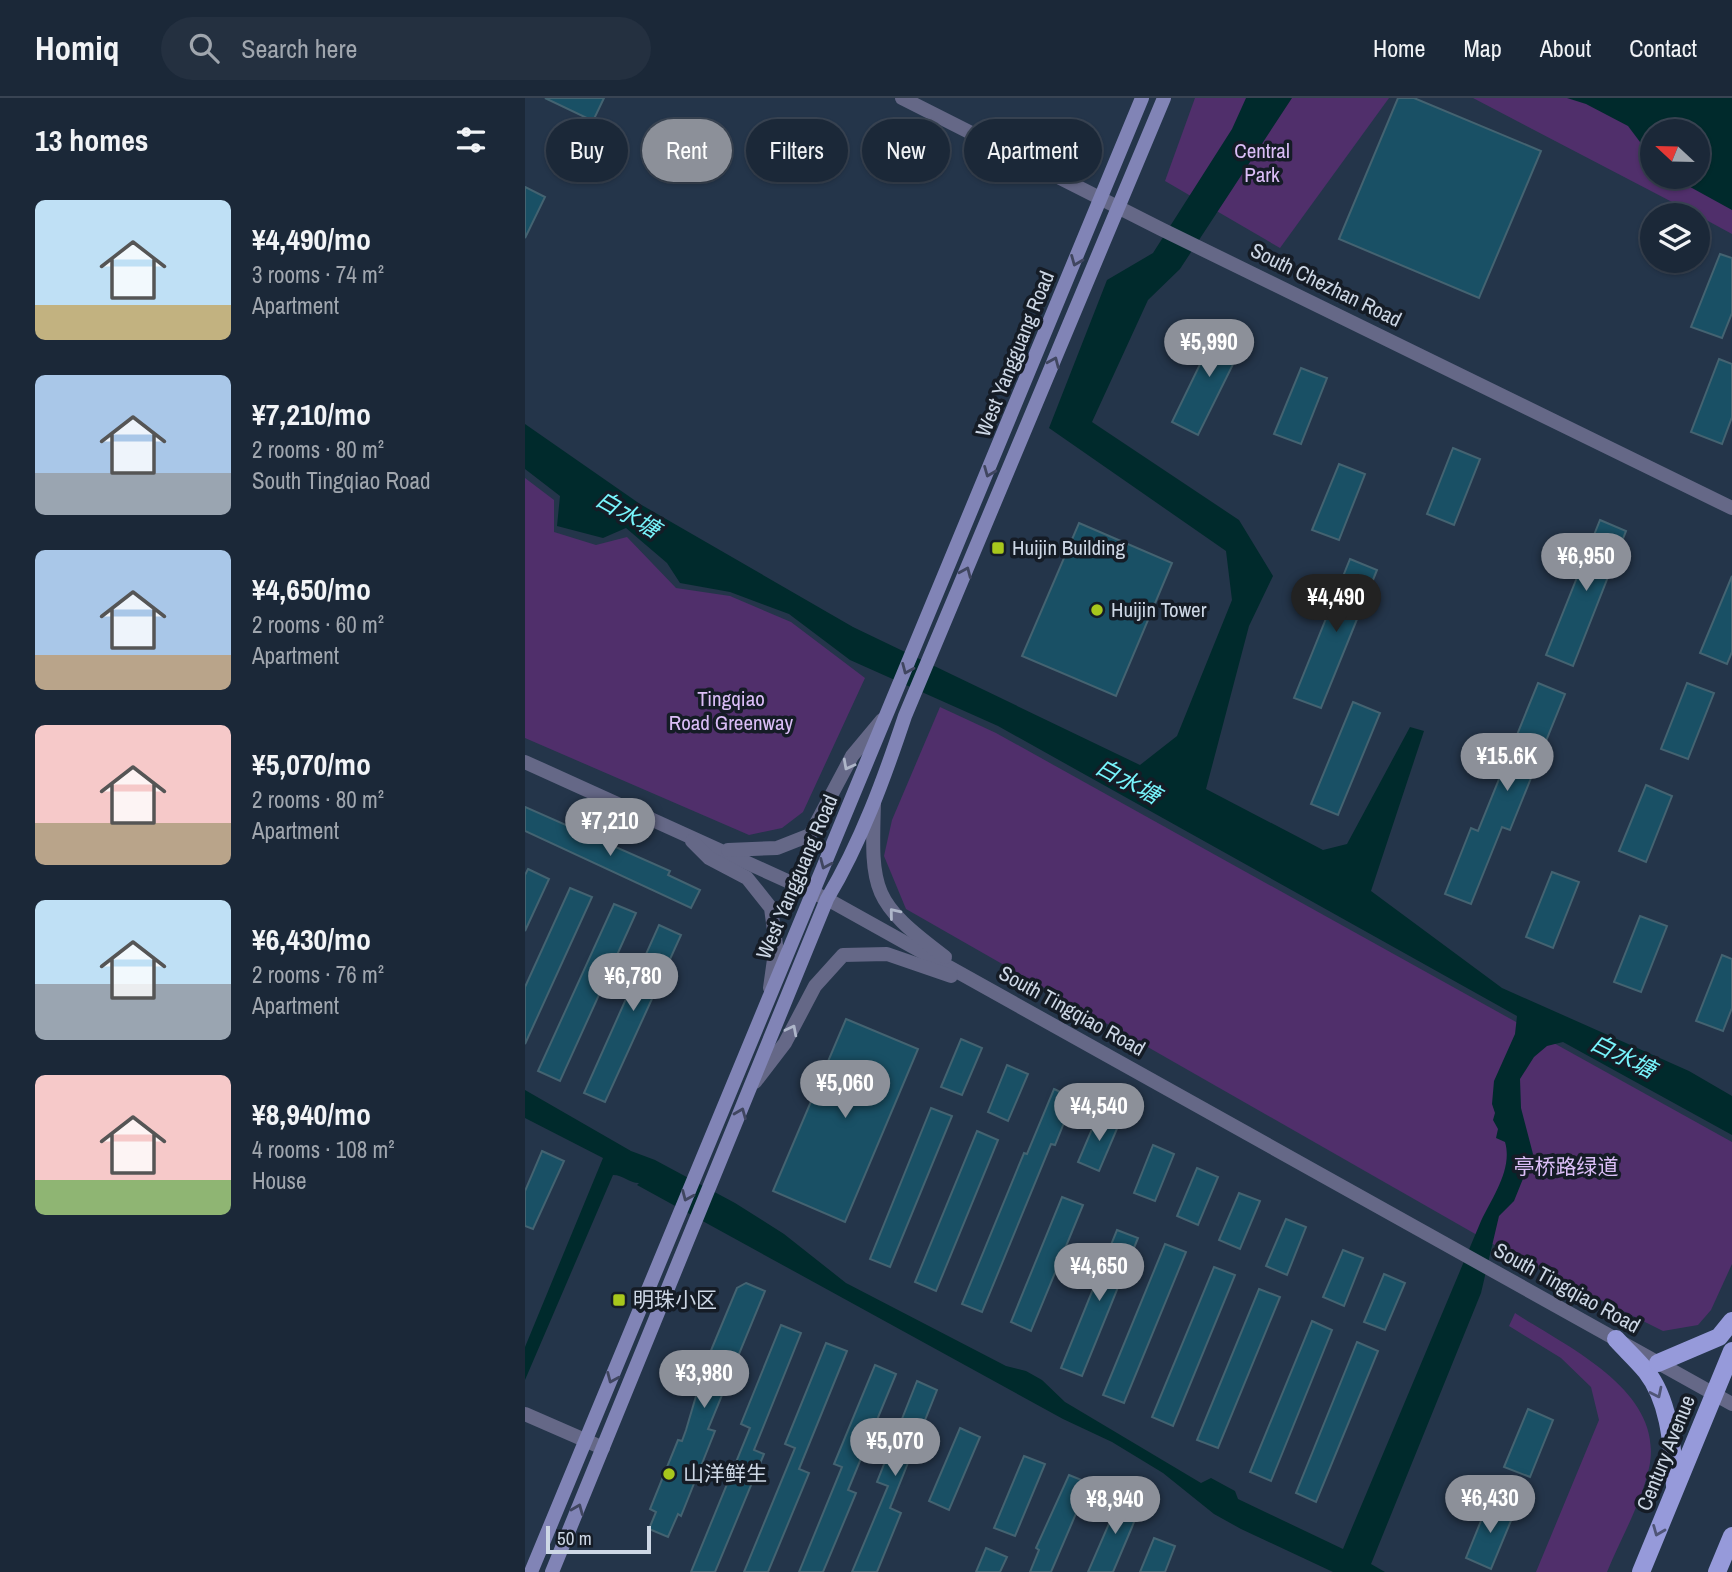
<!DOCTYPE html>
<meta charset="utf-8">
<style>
body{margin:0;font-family:"Archivo Narrow","Noto Sans SC",sans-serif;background:#243040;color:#f1f3f6;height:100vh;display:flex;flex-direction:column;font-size:26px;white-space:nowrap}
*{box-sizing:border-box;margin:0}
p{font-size:23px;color:#a0a6ae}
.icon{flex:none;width:38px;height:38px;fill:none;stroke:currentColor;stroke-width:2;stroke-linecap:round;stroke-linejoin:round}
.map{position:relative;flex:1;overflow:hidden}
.details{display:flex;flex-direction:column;background:#1b2838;width:525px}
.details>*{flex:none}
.hud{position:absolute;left:21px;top:21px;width:665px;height:63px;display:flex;gap:14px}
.needle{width:46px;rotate:292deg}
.fabs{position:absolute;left:1115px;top:21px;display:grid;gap:14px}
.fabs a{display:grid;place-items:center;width:70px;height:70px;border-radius:50%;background:#1b2838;box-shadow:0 2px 5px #0004,0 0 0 2px #394453;font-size:35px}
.scale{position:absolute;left:21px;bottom:18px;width:105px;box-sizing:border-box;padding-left:7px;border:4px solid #cdd7e5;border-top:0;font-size:19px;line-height:24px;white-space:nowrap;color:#cdd7e5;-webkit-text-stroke:5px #151c26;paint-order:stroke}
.price{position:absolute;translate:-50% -60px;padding:0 16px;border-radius:24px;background:#8c9099;color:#fff;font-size:23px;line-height:46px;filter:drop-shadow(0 2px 4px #0008)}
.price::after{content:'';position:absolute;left:50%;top:42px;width:21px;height:16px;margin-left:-10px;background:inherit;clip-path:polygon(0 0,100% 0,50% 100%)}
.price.active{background:#222;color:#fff}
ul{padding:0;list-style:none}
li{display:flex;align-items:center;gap:21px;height:175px;padding:0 35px}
li span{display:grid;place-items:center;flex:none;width:196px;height:140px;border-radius:10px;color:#555}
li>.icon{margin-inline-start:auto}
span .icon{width:84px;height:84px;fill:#fffc;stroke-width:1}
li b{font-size:30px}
h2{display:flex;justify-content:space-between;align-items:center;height:84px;padding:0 35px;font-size:30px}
.chip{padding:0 24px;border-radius:32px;background:#1b2838;box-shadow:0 2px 5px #0004,0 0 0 2px #394453;font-size:24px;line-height:63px}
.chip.active{background:#8c9099;color:#fff}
header{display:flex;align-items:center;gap:42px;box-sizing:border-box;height:98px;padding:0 35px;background:#1b2838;border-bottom:2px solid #394453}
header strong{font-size:33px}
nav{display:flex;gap:38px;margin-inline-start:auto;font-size:24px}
.search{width:490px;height:63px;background:#243040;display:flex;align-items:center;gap:18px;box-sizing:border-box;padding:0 24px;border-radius:38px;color:#a0a6ae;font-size:26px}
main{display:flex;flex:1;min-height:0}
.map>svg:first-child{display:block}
</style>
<header>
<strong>Homiq</strong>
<div class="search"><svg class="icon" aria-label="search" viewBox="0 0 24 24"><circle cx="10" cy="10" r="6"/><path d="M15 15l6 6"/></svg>Search here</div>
<nav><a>Home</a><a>Map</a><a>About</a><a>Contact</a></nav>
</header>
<main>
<section class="details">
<h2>13 homes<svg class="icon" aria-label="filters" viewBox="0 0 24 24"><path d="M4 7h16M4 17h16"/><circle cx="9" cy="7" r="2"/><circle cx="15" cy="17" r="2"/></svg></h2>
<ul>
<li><span style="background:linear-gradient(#bfe0f5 75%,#c2b280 0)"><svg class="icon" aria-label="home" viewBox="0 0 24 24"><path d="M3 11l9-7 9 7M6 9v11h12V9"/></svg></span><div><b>¥4,490/mo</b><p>3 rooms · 74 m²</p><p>Apartment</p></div></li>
<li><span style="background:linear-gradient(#a9c7e8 70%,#9aa5b1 0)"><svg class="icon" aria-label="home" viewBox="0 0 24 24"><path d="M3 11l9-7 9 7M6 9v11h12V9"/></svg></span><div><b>¥7,210/mo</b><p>2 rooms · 80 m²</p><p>South Tingqiao Road</p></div></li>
<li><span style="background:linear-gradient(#a9c7e8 75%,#b9a48a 0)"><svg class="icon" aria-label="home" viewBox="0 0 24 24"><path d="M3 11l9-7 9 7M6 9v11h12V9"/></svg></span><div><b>¥4,650/mo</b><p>2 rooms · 60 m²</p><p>Apartment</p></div></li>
<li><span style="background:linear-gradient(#f6c9c9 70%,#b9a48a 0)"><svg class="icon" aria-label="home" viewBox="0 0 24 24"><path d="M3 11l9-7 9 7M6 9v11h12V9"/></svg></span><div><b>¥5,070/mo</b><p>2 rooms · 80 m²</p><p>Apartment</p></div></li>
<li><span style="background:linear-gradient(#bfe0f5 60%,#9aa5b1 0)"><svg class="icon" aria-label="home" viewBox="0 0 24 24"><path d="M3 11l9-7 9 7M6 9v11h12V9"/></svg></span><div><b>¥6,430/mo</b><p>2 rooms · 76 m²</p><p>Apartment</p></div></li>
<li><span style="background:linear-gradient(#f6c9c9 75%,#8fb573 0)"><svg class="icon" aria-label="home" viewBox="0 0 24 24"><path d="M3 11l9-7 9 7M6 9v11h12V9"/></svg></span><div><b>¥8,940/mo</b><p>4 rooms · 108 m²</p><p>House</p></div></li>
</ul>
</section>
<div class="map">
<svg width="1207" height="1474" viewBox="0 0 1207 1474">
<rect width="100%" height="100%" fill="#24354a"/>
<!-- green -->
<g fill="#502f6b" fill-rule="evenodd">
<path d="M 670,0 L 864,0 L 755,150 L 640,83 Z"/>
<path d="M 948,0 L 1207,0 L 1207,136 L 1172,117 ZM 1127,33 L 1172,33 L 1172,79 L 1127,79 Z"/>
<path d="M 0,380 L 29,402 L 29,434 L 71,447 L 102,439 L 151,490 L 205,498 L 266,524 L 340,580 L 278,714 L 257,730 L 224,737 L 0,640 Z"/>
<path d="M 415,609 L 471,635 L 1207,1044 L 1207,1166 L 1186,1212 L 1173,1227 L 1138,1233 L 994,1161 L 381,811 L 359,758 L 367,722 Z"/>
<path d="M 990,1215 C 1042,1249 1141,1293 1124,1370 C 1116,1406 1096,1440 1082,1474 L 1011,1474 L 1074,1322 L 1066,1289 L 1036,1260 L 984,1228 Z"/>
</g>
<!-- water -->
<g fill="#002a2c">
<path d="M 721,0 L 767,0 L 655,171 L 623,202 L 567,324 L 714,422 L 748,478 L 724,528 L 681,691 L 798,752 L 822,746 L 885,629 L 899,633 L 846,793 L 977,890 L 1164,973 L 1207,998 L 1207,1037 L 1038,944 L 1022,948 L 1009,959 L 995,981 L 996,1010 L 1008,1056 L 989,1103 L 974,1118 L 956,1195 L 846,1466 L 860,1474 L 808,1474 L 716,1431 L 689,1416 L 638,1375 L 587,1344 L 538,1321 L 112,1087 L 114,1085 C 104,1085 98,1077 88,1077 L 0,1282 L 0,1249 L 78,1060 L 0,1020 L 0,992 L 106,1053 L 130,1062 L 210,1105 L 259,1136 L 321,1185 L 481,1268 L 501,1273 L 517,1282 L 540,1304 L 676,1385 L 686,1380 L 710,1393 L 713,1401 L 818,1451 L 956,1123 C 967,1100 988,1071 980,1044 L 971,1040 L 973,1031 L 968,1022 L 970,1015 L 967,1006 L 969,983 L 990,936 L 992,918 L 473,628 L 325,562 L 264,516 L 205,494 L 155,485 L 142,465 L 101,430 L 78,440 L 32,428 L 35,398 L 0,371 L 0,326 L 115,406 L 328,529 L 615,667 L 652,638 L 707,502 L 701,453 L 524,330 L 582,182 L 628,155 L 707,31 Z"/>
<path d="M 1042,0 L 1207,0 L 1207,112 L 1147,79 L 1172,79 L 1172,33 L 1127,33 L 1127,60 L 1103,28 L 1061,6 Z"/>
</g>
<!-- building -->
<g fill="#195065" stroke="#446371" stroke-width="2">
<path d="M 20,0 L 79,0 L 68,23 Z"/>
<path d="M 873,0 L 889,0 L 1016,53 L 954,200 L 814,141 Z"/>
<path d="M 0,89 L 20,99 L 0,140 Z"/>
<path d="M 1195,156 L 1207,160 L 1207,215 L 1197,240 L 1166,229 Z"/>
<path d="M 695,225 L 722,238 L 673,337 L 647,324 Z"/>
<path d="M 1194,261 L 1207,266 L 1207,319 L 1197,346 L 1166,334 Z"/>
<path d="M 776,270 L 802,280 L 776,346 L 749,336 Z"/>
<path d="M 928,350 L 955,361 L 929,427 L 902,416 Z"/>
<path d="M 814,366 L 840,376 L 814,442 L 787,432 Z"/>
<path d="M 1075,422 L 1101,433 L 1048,568 L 1021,557 Z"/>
<path d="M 554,425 L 647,465 L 591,598 L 497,558 Z"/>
<path d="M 825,461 L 852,472 L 796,610 L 769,600 Z"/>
<path d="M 1207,478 L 1207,554 L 1202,566 L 1175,555 Z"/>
<path d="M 1013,585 L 1040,596 L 985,732 L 977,729 L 946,806 L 920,796 L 946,730 L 953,733 Z"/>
<path d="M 1162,585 L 1189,595 L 1163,661 L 1136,651 Z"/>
<path d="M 828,604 L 855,615 L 813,717 L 786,706 Z"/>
<path d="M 1121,687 L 1147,698 L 1121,764 L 1094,753 Z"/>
<path d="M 0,709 L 145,773 L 143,777 L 175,792 L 166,810 L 0,733 Z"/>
<path d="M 3,771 L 24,781 L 0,833 L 0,777 Z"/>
<path d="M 1027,774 L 1054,784 L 1028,850 L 1001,839 Z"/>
<path d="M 45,790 L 67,799 L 0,946 L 0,889 Z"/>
<path d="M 89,806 L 111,815 L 35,983 L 13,973 Z"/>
<path d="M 1115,818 L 1142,828 L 1116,894 L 1089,884 Z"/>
<path d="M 134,827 L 156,837 L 80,1004 L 59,995 Z"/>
<path d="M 1197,857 L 1207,861 L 1207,910 L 1198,933 L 1171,923 Z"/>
<path d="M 321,921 L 393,951 L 320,1124 L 248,1093 Z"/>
<path d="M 436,941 L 457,950 L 437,997 L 416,989 Z"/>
<path d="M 482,967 L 503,976 L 483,1023 L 463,1014 Z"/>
<path d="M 529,991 L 549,1000 L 530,1047 L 526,1046 L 457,1214 L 437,1206 L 499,1055 L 502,1056 Z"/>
<path d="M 406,1010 L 427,1018 L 365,1169 L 345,1161 Z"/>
<path d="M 573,1017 L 594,1026 L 574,1073 L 553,1064 Z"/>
<path d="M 452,1033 L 473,1042 L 411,1193 L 390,1184 Z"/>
<path d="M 628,1047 L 649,1056 L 630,1103 L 609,1095 Z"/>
<path d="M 17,1053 L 39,1063 L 8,1131 L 0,1128 L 0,1093 Z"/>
<path d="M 672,1070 L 693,1079 L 673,1127 L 652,1118 Z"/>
<path d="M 714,1095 L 735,1103 L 715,1151 L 694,1142 Z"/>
<path d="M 537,1099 L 558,1107 L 506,1233 L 486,1224 Z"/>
<path d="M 761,1121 L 781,1129 L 762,1177 L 741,1168 Z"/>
<path d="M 592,1132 L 613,1140 L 557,1278 L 536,1270 Z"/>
<path d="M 640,1146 L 661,1154 L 599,1305 L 578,1297 Z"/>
<path d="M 818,1152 L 838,1160 L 819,1208 L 798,1199 Z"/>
<path d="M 689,1169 L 710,1177 L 648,1328 L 627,1319 Z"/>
<path d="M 859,1176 L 880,1185 L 860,1232 L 839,1224 Z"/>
<path d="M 221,1185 L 240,1193 L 183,1331 L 190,1333 L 156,1418 L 153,1416 L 143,1439 L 124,1431 L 131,1414 L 125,1411 L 153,1342 L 157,1343 L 161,1332 L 174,1288 L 172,1286 L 212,1190 Z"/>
<path d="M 734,1191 L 755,1199 L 693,1350 L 672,1342 Z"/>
<path d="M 787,1223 L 807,1232 L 746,1383 L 725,1374 Z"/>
<path d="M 256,1227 L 276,1235 L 229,1352 L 239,1356 L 190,1474 L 166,1474 L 225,1330 L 216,1326 Z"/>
<path d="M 832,1244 L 853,1253 L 791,1404 L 771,1395 Z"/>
<path d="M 301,1245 L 322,1253 L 274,1371 L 284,1375 L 243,1474 L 219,1474 L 270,1350 L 260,1346 Z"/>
<path d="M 350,1267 L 371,1276 L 323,1392 L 331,1395 L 298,1474 L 274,1474 L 317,1369 L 309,1366 Z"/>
<path d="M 392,1283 L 412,1292 L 365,1410 L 376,1415 L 352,1474 L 327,1474 L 363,1388 L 352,1384 Z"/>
<path d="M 1003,1311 L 1028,1322 L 1005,1379 L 979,1369 Z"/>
<path d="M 435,1330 L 455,1339 L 424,1412 L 404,1403 Z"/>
<path d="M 499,1358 L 520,1366 L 490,1438 L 469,1430 Z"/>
<path d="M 544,1377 L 564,1385 L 526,1474 L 505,1474 L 514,1452 L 511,1450 Z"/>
<path d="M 596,1398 L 616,1406 L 607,1429 L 588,1474 L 563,1474 Z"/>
<path d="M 964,1403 L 990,1413 L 966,1471 L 941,1460 Z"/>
<path d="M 629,1440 L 650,1448 L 640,1474 L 615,1474 Z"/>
<path d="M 461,1450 L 482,1459 L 475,1474 L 451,1474 Z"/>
</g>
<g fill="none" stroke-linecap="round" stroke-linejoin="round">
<!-- minor -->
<path stroke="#656887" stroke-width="14" d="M 0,1316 L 78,1350"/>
<!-- tertiary -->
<g stroke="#656887" stroke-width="14">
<path d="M 377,0 L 636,131 L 1207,410"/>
<path d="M 0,664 L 302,801 L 1207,1306"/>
<path d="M 349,705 C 346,794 347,804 420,859"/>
<path d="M 167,743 L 184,760 L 222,780 L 246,810 L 251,847 L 245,890"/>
<path d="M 203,752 L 252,750 L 285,737 L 327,658 L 357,622"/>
<path d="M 230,984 L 260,945 L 290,888 L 318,857 L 362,856 L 426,878"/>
</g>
<!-- secondary -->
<g stroke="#8184b6" stroke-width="14">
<path d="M 6,1474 L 617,0"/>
<path d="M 27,1474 L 302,801 C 336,744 359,681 380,618 L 639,0"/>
</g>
<!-- primary -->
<g stroke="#969ada" stroke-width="18">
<path d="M 1091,1241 C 1101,1252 1112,1262 1121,1273 C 1146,1305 1147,1350 1150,1388"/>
<path d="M 1133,1265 L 1194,1239 L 1207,1223"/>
<path d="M 1116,1474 L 1207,1253"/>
<path d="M 1192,1474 L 1207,1438"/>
</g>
</g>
<!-- one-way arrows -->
<defs><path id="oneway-chevron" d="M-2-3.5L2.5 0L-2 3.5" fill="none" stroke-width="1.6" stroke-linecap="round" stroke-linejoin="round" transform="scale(1.75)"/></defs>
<g stroke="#404660">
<use href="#oneway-chevron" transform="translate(551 163) rotate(112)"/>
<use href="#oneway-chevron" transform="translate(529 264) rotate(-67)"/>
<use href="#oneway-chevron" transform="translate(464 374) rotate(112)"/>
<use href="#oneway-chevron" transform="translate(441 474) rotate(-67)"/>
<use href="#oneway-chevron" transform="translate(382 571) rotate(113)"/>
<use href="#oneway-chevron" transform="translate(300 766) rotate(113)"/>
<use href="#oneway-chevron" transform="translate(216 1015) rotate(-68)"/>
<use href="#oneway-chevron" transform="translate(162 1098) rotate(113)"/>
<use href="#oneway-chevron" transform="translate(87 1280) rotate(113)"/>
<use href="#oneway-chevron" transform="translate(53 1411) rotate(-68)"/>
</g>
<g stroke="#aeb6c9">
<use href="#oneway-chevron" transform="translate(323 667) rotate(118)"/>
<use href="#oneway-chevron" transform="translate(369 815) rotate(-129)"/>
<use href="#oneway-chevron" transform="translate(267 932) rotate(-63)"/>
</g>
<g stroke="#4f5577">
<use href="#oneway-chevron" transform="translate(1132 1295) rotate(64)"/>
<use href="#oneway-chevron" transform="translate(1133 1433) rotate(112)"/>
</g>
<!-- markers -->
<g fill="#a8c71c" stroke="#151c26" stroke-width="2.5">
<rect x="466" y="443" width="14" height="14" rx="3.5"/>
<circle cx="572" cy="512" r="7"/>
<rect x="87" y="1195" width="14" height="14" rx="3.5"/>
<circle cx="144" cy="1376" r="7"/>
</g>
<g text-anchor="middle" stroke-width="7" stroke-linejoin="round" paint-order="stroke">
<!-- park labels -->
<g font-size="21" fill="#dbbef7" stroke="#151c26">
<text x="737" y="60">Central<tspan x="737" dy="24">Park</tspan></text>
<text x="206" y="608">Tingqiao<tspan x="206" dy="24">Road Greenway</tspan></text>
<text x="1041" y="1076">亭桥路绿道</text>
</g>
<!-- street labels -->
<g font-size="21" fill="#cdd7e5" stroke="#151c26">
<text transform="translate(801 187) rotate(26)" y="7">South Chezhan Road</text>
<text transform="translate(490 256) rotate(-68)" y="7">West Yangguang Road</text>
<text transform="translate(272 779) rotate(-67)" y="7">West Yangguang Road</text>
<text transform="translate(547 913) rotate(29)" y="7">South Tingqiao Road</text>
<text transform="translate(1042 1190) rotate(29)" y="7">South Tingqiao Road</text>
<text transform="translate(1141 1355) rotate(-68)" y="7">Century Avenue</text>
</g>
<!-- poi labels -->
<g font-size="21" fill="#cdd7e5" stroke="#151c26" text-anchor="start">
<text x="487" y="457">Huijin Building</text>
<text x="586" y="519">Huijin Tower</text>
<text x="108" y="1209">明珠小区</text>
<text x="158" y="1383">山洋鲜生</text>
</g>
<!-- water labels -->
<g font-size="23" font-style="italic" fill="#78f5fd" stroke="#151c26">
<text transform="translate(103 416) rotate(30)" y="8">白水塘</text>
<text transform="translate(603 683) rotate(28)" y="8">白水塘</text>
<text transform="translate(1098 958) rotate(26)" y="8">白水塘</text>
</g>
</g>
</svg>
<div class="fabs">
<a><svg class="needle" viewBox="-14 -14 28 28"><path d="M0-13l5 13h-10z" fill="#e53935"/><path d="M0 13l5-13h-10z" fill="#a0a6ae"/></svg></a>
<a><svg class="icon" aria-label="layers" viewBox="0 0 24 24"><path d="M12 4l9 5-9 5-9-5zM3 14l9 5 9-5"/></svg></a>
</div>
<div class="scale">50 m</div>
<b class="price" style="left:684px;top:281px">¥5,990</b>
<b class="price" style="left:1061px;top:495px">¥6,950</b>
<b class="price active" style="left:811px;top:536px">¥4,490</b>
<b class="price" style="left:982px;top:695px">¥15.6K</b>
<b class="price" style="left:85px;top:760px">¥7,210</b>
<b class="price" style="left:108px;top:915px">¥6,780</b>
<b class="price" style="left:320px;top:1022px">¥5,060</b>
<b class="price" style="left:574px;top:1045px">¥4,540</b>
<b class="price" style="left:574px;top:1205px">¥4,650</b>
<b class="price" style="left:179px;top:1312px">¥3,980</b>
<b class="price" style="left:370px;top:1380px">¥5,070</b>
<b class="price" style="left:965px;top:1437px">¥6,430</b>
<b class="price" style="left:590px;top:1438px">¥8,940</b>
<div class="hud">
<a class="chip">Buy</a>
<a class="chip active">Rent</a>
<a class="chip">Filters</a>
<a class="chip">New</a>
<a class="chip">Apartment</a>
</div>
</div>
</main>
